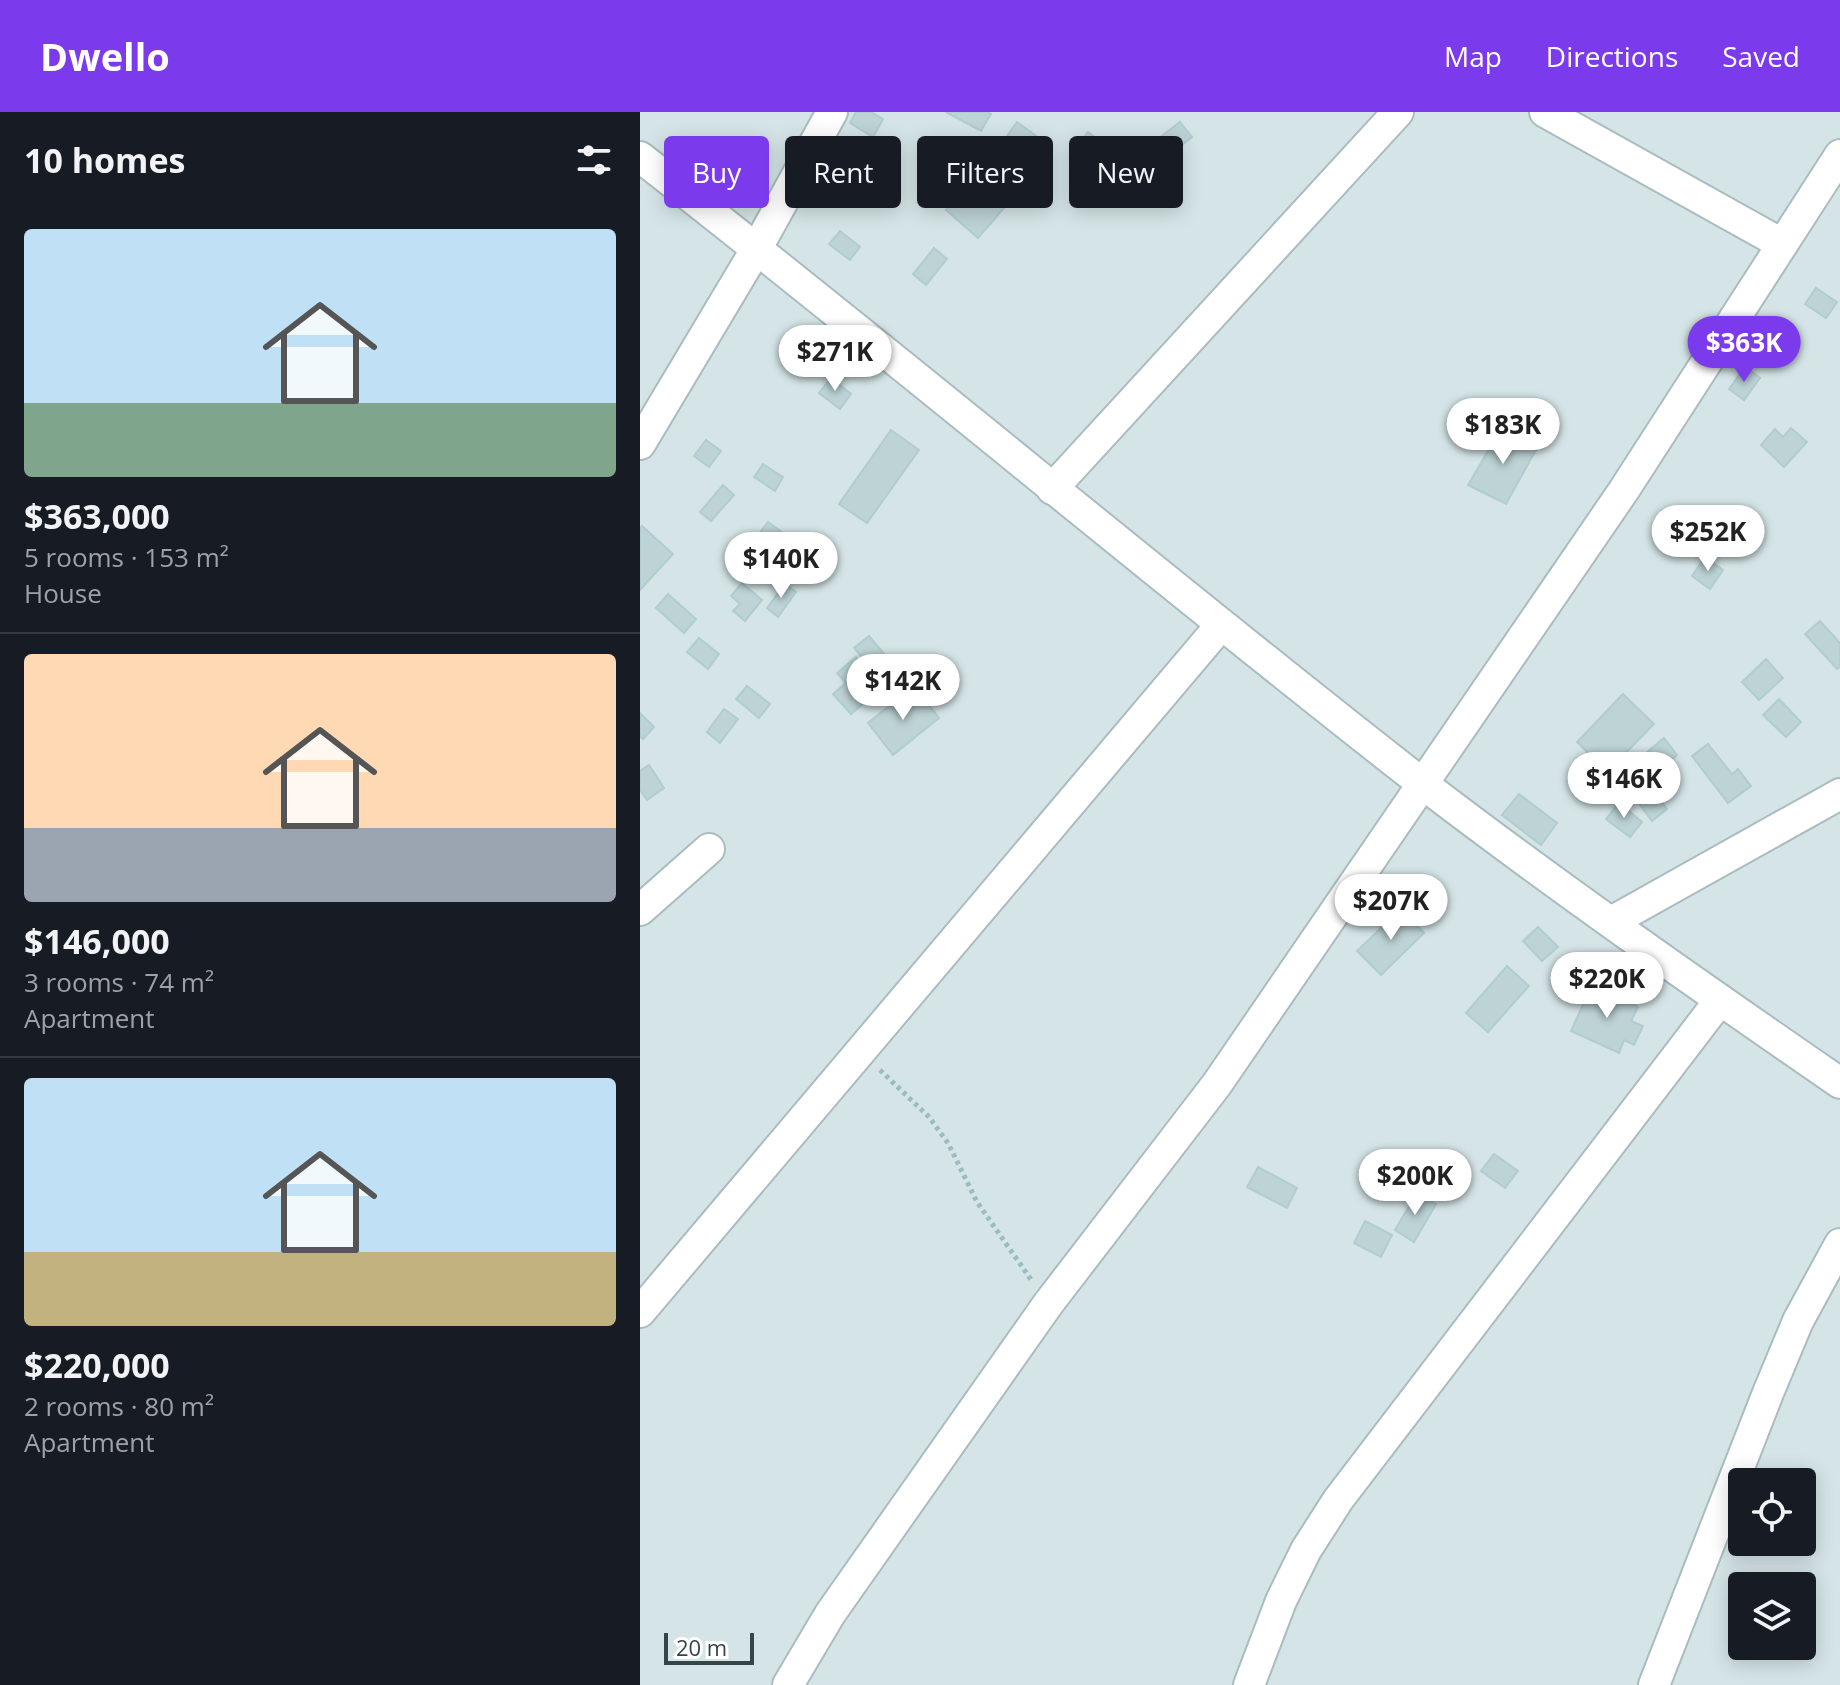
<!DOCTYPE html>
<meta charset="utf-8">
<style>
body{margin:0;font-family:"Open Sans",sans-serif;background:#20242c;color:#f1f3f6;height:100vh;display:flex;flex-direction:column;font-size:30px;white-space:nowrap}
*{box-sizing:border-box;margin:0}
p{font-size:26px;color:#9ea1a6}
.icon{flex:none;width:44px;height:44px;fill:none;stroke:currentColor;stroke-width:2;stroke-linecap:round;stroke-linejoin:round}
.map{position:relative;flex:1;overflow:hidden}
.sheet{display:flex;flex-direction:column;background:#171b24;width:640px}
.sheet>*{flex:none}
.hud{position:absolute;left:24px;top:24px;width:760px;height:72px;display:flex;gap:16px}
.fabs{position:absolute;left:1088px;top:1356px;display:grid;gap:16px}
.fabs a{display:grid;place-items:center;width:88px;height:88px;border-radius:8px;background:#171b24;box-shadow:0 4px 20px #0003;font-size:40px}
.scale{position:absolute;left:24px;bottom:20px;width:90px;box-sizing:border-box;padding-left:8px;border:4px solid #364546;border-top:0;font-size:22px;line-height:28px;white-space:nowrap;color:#364546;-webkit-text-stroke:6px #fff;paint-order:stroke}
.price{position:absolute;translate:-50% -68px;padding:0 18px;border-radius:28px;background:#fff;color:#222;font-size:26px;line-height:52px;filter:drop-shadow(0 2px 4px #0008)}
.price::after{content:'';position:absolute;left:50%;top:48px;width:24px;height:18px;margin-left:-12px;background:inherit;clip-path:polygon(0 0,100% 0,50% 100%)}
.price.on{background:#7c3aed;color:#fff}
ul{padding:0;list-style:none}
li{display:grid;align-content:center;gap:16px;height:424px;padding:0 24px}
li+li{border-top:2px solid #363941}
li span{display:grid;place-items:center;height:248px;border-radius:8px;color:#555}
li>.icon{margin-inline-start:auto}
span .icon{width:144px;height:144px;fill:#fffc;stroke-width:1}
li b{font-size:34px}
h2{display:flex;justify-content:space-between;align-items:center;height:96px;padding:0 24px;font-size:34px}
.chip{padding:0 28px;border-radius:8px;background:#171b24;box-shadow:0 4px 20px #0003;font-size:28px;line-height:72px}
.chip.on{background:#7c3aed;color:#fff}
header{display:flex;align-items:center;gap:48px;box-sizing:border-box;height:112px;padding:0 40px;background:#7c3aed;color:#fff}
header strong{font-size:38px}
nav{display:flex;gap:44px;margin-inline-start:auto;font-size:28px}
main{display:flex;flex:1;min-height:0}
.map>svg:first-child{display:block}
</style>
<header>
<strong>Dwello</strong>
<nav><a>Map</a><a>Directions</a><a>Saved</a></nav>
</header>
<main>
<section class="sheet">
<h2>10 homes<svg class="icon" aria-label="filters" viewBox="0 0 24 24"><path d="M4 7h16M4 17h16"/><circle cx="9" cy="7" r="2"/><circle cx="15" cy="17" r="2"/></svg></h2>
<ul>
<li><span style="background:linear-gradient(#bfe0f5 70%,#7fa58c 0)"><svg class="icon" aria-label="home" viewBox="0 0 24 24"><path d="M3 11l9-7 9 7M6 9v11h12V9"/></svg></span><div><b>$363,000</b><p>5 rooms · 153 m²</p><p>House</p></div></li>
<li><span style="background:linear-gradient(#ffd9b3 70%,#9aa5b1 0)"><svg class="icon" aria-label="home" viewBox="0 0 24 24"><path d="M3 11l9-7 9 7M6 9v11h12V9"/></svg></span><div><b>$146,000</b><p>3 rooms · 74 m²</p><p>Apartment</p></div></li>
<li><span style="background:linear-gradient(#bfe0f5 70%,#c2b280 0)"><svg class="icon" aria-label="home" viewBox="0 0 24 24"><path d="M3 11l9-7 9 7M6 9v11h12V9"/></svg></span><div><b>$220,000</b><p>2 rooms · 80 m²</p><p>Apartment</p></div></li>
</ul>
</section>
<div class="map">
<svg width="1200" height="1573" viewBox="0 0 1200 1573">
<rect width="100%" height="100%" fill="#e7f1f3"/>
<!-- residential -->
<path fill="#d5e5e7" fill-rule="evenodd" d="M 0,0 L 1200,0 L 1200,1573 L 0,1573 ZM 1102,1370 L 1162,1370 L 1162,1430 L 1102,1430 ZM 1102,1474 L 1162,1474 L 1162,1534 L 1102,1534 Z"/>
<!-- building -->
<g fill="#bdd3d5" stroke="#b0cdcf" stroke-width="2">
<path d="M 216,0 L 231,0 L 243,7 L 233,25 L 210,11 Z"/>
<path d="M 306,0 L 347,0 L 351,2 L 341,19 Z"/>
<path d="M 377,10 L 406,31 L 387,59 L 375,51 L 384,40 L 365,27 Z"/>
<path d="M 540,10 L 552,25 L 502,63 L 491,48 Z"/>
<path d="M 448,20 L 477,42 L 464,59 L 435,37 Z"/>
<path d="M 84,40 L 99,47 L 89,67 L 75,60 Z"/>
<path d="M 338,61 L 370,89 L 338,126 L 306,98 Z"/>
<path d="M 200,119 L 220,135 L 210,148 L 189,132 Z"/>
<path d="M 294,136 L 307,147 L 286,173 L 273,162 Z"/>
<path d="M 1176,176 L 1197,190 L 1186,206 L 1165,192 Z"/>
<path d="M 1105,255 L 1120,266 L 1104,288 L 1089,277 Z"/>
<path d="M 191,266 L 211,282 L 200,297 L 179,281 Z"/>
<path d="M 862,315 L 897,336 L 866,392 L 828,373 Z"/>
<path d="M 1151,316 L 1167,330 L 1144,355 L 1121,333 L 1135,317 L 1143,325 Z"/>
<path d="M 251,318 L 279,338 L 227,411 L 199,392 Z"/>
<path d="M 66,328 L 81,339 L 69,355 L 54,344 Z"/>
<path d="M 123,352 L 143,365 L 135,379 L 114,365 Z"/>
<path d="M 83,373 L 94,383 L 71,409 L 60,400 Z"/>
<path d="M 128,410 L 143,421 L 124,446 L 109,435 Z"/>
<path d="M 2,414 L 33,442 L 0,478 L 0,416 Z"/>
<path d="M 1065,445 L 1083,458 L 1070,477 L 1052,464 Z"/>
<path d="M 102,471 L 122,488 L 105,509 L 93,499 L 100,492 L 91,484 Z"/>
<path d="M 145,472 L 156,480 L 138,505 L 127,496 Z"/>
<path d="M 28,482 L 56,507 L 44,521 L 16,496 Z"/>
<path d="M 1180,509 L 1200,531 L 1200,555 L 1197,557 L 1165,522 Z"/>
<path d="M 229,524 L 256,556 L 242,568 L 214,536 Z"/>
<path d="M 59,526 L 79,542 L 68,557 L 47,540 Z"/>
<path d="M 216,545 L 242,576 L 211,602 L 193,582 L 206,571 L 197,561 Z"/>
<path d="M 1126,547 L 1143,566 L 1119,588 L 1102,570 Z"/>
<path d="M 107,574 L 130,592 L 119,606 L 96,587 Z"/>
<path d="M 279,580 L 299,606 L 253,643 L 228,611 L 263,583 L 270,587 Z"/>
<path d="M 983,582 L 1014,612 L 967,660 L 937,630 Z"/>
<path d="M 1139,587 L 1161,610 L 1146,625 L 1123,603 Z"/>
<path d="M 84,597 L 98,607 L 80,631 L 67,620 Z"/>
<path d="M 0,601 L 14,615 L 3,627 L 0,624 Z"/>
<path d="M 1024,626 L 1037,643 L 995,678 L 981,662 Z"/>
<path d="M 1068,632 L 1092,662 L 1098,657 L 1111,674 L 1088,691 L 1052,644 Z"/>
<path d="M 9,653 L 24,676 L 7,688 L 0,678 L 0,659 Z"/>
<path d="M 1009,674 L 1027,697 L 1012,709 L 995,686 Z"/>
<path d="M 879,682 L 917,711 L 901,733 L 862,703 Z"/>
<path d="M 979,691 L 1002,710 L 990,725 L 966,707 Z"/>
<path d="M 761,797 L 784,821 L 741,863 L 717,839 Z"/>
<path d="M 898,815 L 918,835 L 902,849 L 883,829 Z"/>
<path d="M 867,854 L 889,874 L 848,920 L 826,901 Z"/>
<path d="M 952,873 L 998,895 L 991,909 L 1003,914 L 994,933 L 984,928 L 979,941 L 931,919 Z"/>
<path d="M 854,1042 L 878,1059 L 865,1076 L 841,1059 Z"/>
<path d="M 618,1055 L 657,1076 L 647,1096 L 607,1075 Z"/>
<path d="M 777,1081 L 796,1092 L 774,1130 L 755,1118 Z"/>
<path d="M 725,1109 L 752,1123 L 741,1145 L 714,1131 Z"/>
</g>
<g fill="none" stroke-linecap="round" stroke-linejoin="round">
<!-- minor casing -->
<g stroke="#aabcbf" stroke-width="34">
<g id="minor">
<path d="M 905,0 L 1142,132"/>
<path d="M 0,45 C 262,249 516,464 779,669 C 916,774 1058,873 1200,971"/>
<path d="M 0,332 L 117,136 L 192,0"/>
<path d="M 412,377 L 758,0"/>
<path d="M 0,798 L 69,737"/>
<path d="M 971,810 L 1200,682"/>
<path d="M 0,1200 L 581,513"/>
<path d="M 148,1573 L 190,1502 L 408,1192 L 577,972 L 984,378 L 1200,43"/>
<path d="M 609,1573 L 641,1489 L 666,1438 L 698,1388 L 1080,888"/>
<path d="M 1014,1573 L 1128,1281 L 1158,1209 L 1200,1132"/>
</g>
</g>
<!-- path -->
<path stroke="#9bbcc0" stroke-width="5" stroke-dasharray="4 4" stroke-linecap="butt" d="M 240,958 L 289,1005 L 308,1031 L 337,1090 L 392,1169"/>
<!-- minor -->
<use href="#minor" stroke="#fff" stroke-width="30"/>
</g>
</svg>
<div class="fabs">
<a><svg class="icon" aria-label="locate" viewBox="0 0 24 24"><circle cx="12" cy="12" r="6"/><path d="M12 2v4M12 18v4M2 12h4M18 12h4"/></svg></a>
<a><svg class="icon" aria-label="layers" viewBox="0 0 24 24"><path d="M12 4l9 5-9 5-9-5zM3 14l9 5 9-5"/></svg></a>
</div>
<div class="scale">20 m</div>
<b class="price on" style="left:1104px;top:272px">$363K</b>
<b class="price" style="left:195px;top:281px">$271K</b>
<b class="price" style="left:863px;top:354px">$183K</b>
<b class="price" style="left:1068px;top:461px">$252K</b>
<b class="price" style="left:141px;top:488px">$140K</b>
<b class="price" style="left:263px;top:610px">$142K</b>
<b class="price" style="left:984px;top:708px">$146K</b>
<b class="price" style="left:751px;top:830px">$207K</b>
<b class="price" style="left:967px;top:908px">$220K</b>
<b class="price" style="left:775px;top:1105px">$200K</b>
<div class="hud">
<a class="chip on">Buy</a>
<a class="chip">Rent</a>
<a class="chip">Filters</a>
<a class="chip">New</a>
</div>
</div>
</main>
